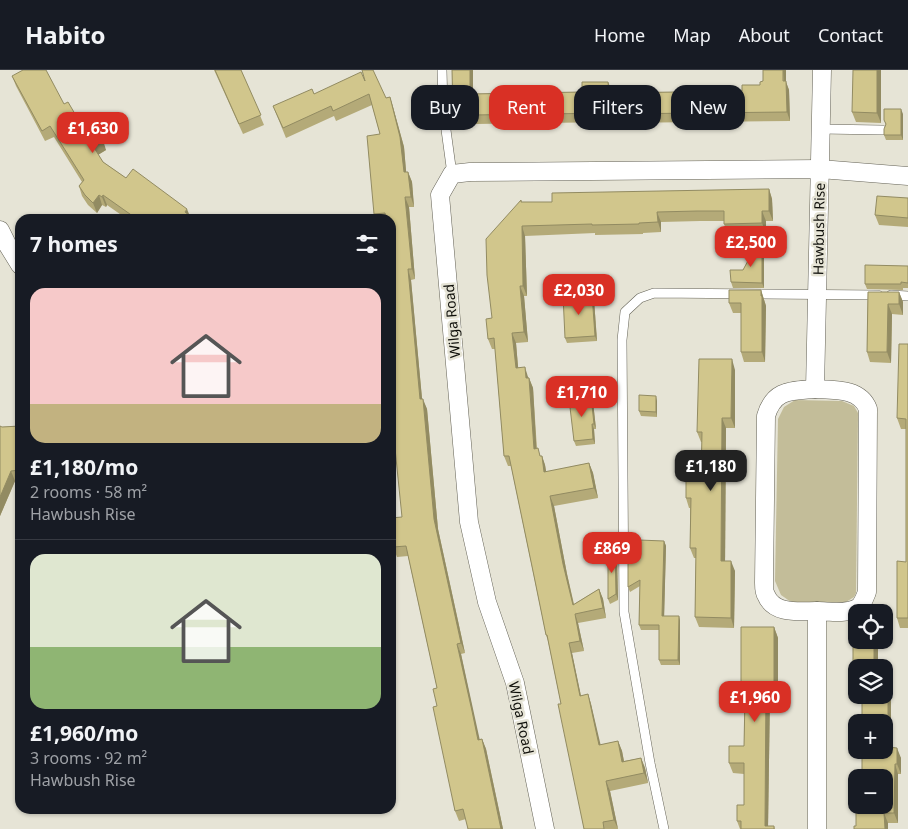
<!DOCTYPE html>
<meta charset="utf-8">
<style>
body{margin:0;font-family:"Noto Sans",sans-serif;background:#20242c;color:#f1f3f6;height:100vh;display:flex;flex-direction:column;font-size:19px;white-space:nowrap}
*{box-sizing:border-box;margin:0}
p{font-size:16px;color:#9ea1a6}
.icon{flex:none;width:28px;height:28px;fill:none;stroke:currentColor;stroke-width:2;stroke-linecap:round;stroke-linejoin:round}
.map{position:relative;flex:1;overflow:hidden}
.sheet{position:absolute;left:15px;top:144px;width:381px;height:600px;display:flex;flex-direction:column;background:#171b24;border-radius:15px;box-shadow:0 1px 4px #0004}
.sheet>*{flex:none}
.top-card{position:absolute;left:411px;top:15px;width:421px;height:45px;display:flex;gap:10px}
.fabs{position:absolute;left:848px;top:534px;display:grid;gap:10px}
.fabs a{display:grid;place-items:center;width:45px;height:45px;border-radius:10px;background:#171b24;box-shadow:0 1px 4px #0004;font-size:25px}
.price{position:absolute;translate:-50% -42px;padding:0 11px;border-radius:10px;background:#d93025;color:#fff;font-size:16px;line-height:32px;filter:drop-shadow(0 1px 2px #0008)}
.price::after{content:'';position:absolute;left:50%;top:30px;width:15px;height:11px;margin-left:-8px;background:inherit;clip-path:polygon(0 0,100% 0,50% 100%)}
.price.on{background:#222;color:#fff}
ul{padding:0;list-style:none}
li{display:grid;align-content:center;gap:10px;height:265px;padding:0 15px}
li+li{border-top:1px solid #363941}
li span{display:grid;place-items:center;height:155px;border-radius:15px;color:#555}
li>.icon{margin-inline-start:auto}
span .icon{width:90px;height:90px;fill:#fffc;stroke-width:1}
li b{font-size:21px}
h2{display:flex;justify-content:space-between;align-items:center;height:60px;padding:0 15px;font-size:21px}
.chip{padding:0 18px;border-radius:15px;background:#171b24;box-shadow:0 1px 4px #0004;font-size:18px;line-height:45px}
.chip.on{background:#d93025;color:#fff}
header{display:flex;align-items:center;gap:30px;box-sizing:border-box;height:70px;padding:0 25px;background:#171b24;border-bottom:1px solid #363941}
header strong{font-size:24px}
nav{display:flex;gap:28px;margin-inline-start:auto;font-size:18px}
.map>svg:first-child{display:block}
</style>
<header>
<strong>Habito</strong>
<nav><a>Home</a><a>Map</a><a>About</a><a>Contact</a></nav>
</header>
<div class="map">
<svg width="908" height="759" viewBox="0 0 908 759">
<rect width="100%" height="100%" fill="#e6e4d6"/>
<!-- grass -->
<path fill="#c3bd99" d="M 795,330 L 842,331 L 854,336 L 858,343 L 856,523 L 854,527 L 843,534 L 791,532 L 781,525 L 775,511 L 778,349 L 784,337 Z"/>
<g fill="none" stroke-linecap="round" stroke-linejoin="round">
<!-- service casing -->
<g stroke="#646256" stroke-width="10">
<g id="service">
<path d="M 442,0 L 443,38 L 452,104"/>
<path d="M 821,59 L 882,60"/>
<path d="M 891,225 L 908,226"/>
<path d="M 664,759 L 650,693 L 624,542 L 622,270 L 625,242 L 640,228 L 654,223 L 878,225"/>
</g>
</g>
<!-- minor casing -->
<g stroke="#646256" stroke-width="19">
<g id="minor">
<path d="M 0,160 L 7,174 L 20,195"/>
<path d="M 815,319 C 791,321 774,319 766,346 L 764,513 C 764,517 764,522 766,525 C 774,545 800,541 817,541"/>
<path d="M 545,759 L 515,613 L 487,532 L 469,452 L 440,125 L 452,104 L 470,102 L 820,99 L 908,106"/>
<path d="M 817,759 L 817,541 C 829,541 848,545 859,537 C 863,533 865,527 867,522 L 868,339 C 860,318 834,320 815,319 L 822,0"/>
</g>
</g>
<!-- service -->
<use href="#service" stroke="#fff" stroke-width="9"/>
<!-- minor -->
<use href="#minor" stroke="#fff" stroke-width="18"/>
</g>
<!-- wall -->
<g fill="#b4aa78">
<path d="M 214,0 L 241,0 L 264,55 L 243,64 Z"/>
<path d="M 452,0 L 473,0 L 473,24 L 582,22 L 608,12 L 612,23 L 742,21 L 760,15 L 763,11 L 763,0 L 786,0 L 786,12 L 789,20 L 790,51 L 616,53 L 615,52 L 475,54 L 474,51 L 456,51 L 453,42 Z"/>
<path d="M 881,0 L 881,53 L 856,52 L 852,42 Z"/>
<path d="M 12,6 L 64,34 L 106,80 L 98,85 L 103,92 L 126,108 L 194,149 L 127,149 L 107,135 L 106,137 L 102,135 L 97,143 L 88,135 L 82,126 L 79,116 L 82,112 L 54,67 L 45,71 L 16,16 Z"/>
<path d="M 365,11 L 386,28 L 390,27 L 393,37 L 404,77 L 406,102 L 408,102 L 412,112 L 414,137 L 409,137 L 415,209 L 411,210 L 422,329 L 427,339 L 438,459 L 465,583 L 461,584 L 475,651 L 479,669 L 482,669 L 486,679 L 503,759 L 468,759 L 466,749 L 459,751 L 455,741 L 437,636 L 437,618 L 408,486 L 397,487 L 393,477 L 402,447 L 395,294 L 392,267 L 391,268 L 391,149 L 376,149 L 374,144 L 380,64 L 372,35 L 336,51 L 334,46 L 286,68 L 273,36 L 314,24 Z"/>
<path d="M 903,44 L 903,70 L 886,70 L 884,65 L 886,55 L 884,50 Z"/>
<path d="M 769,119 L 772,129 L 773,151 L 766,151 L 766,163 L 728,164 L 724,154 L 724,151 L 700,151 L 661,152 L 661,162 L 643,163 L 643,164 L 595,165 L 595,163 L 525,166 L 527,226 L 524,226 L 528,272 L 516,273 L 518,297 L 529,308 L 533,318 L 537,379 L 540,386 L 542,386 L 545,395 L 546,402 L 589,393 L 593,403 L 598,428 L 554,436 L 567,504 L 574,534 L 599,519 L 603,529 L 606,548 L 578,553 L 584,581 L 572,583 L 581,626 L 588,624 L 591,634 L 600,675 L 618,671 L 622,681 L 624,691 L 641,688 L 645,698 L 648,713 L 610,721 L 618,759 L 584,759 L 561,634 L 548,571 L 546,565 L 511,396 L 508,396 L 504,386 L 495,279 L 492,279 L 488,269 L 492,248 L 521,130 L 522,132 L 552,132 Z"/>
<path d="M 908,128 L 908,157 L 879,155 L 875,145 Z"/>
<path d="M 762,165 L 764,170 L 764,218 L 733,218 L 731,212 L 743,200 Z"/>
<path d="M 908,196 L 908,218 L 903,218 L 903,220 L 867,219 L 865,214 Z"/>
<path d="M 761,220 L 766,236 L 765,292 L 744,292 L 741,282 L 741,243 L 733,243 L 729,233 Z"/>
<path d="M 868,222 L 899,222 L 903,232 L 903,245 L 892,244 L 891,293 L 870,292 L 867,282 Z"/>
<path d="M 594,230 L 597,271 L 567,273 L 565,268 Z"/>
<path d="M 908,274 L 908,558 L 900,558 L 897,548 L 906,492 L 906,359 L 901,359 L 897,348 Z"/>
<path d="M 735,300 L 735,358 L 726,358 L 725,491 L 735,501 L 734,558 L 699,557 L 695,547 L 696,488 L 694,488 L 690,478 L 690,438 L 689,438 L 686,428 L 701,411 L 702,372 L 701,372 L 697,362 Z"/>
<path d="M 591,326 L 593,332 L 596,359 L 594,359 L 595,374 L 576,376 L 574,371 Z"/>
<path d="M 657,331 L 657,347 L 641,346 L 639,341 Z"/>
<path d="M 20,356 L 20,410 L 15,411 L 0,446 L 2,357 Z"/>
<path d="M 664,471 L 666,476 L 664,546 L 679,546 L 680,551 L 680,595 L 661,595 L 659,590 L 659,560 L 641,560 L 639,555 L 640,516 L 630,522 L 628,517 Z"/>
<path d="M 617,484 L 618,530 L 610,534 L 608,529 Z"/>
<path d="M 774,557 L 778,568 L 778,624 L 770,624 L 768,756 L 774,756 L 775,759 L 740,759 L 737,751 L 744,735 L 744,704 L 733,703 L 729,693 L 744,676 L 744,637 L 741,627 Z"/>
<path d="M 856,570 L 878,570 L 878,598 L 856,598 L 856,623 L 853,614 Z"/>
<path d="M 888,616 L 888,621 L 891,632 L 891,677 L 901,688 L 901,704 L 898,704 L 898,753 L 888,753 L 888,759 L 854,759 L 856,756 L 884,735 Z"/>
</g>
<!-- shaded-wall -->
<g fill="#928b62">
<path d="M 470,0 L 473,0 L 473,33 L 470,24 Z"/>
<path d="M 783,0 L 786,0 L 786,12 L 789,20 L 790,51 L 787,42 Z"/>
<path d="M 877,0 L 881,0 L 881,53 L 877,43 Z"/>
<path d="M 608,12 L 612,21 L 612,32 L 609,23 Z"/>
<path d="M 390,27 L 393,37 L 404,77 L 407,112 L 404,102 Z"/>
<path d="M 901,39 L 903,44 L 903,70 L 901,65 Z"/>
<path d="M 103,70 L 106,80 L 96,86 L 93,76 Z"/>
<path d="M 408,102 L 412,112 L 414,137 L 411,127 Z"/>
<path d="M 769,119 L 772,129 L 773,151 L 769,141 Z"/>
<path d="M 99,125 L 102,135 L 97,143 L 93,133 Z"/>
<path d="M 103,125 L 107,135 L 106,137 L 102,127 Z"/>
<path d="M 405,127 L 409,137 L 415,209 L 412,199 Z"/>
<path d="M 187,139 L 191,149 L 185,142 Z"/>
<path d="M 762,141 L 766,151 L 766,163 L 762,153 Z"/>
<path d="M 657,142 L 661,152 L 661,162 L 658,152 Z"/>
<path d="M 522,156 L 525,166 L 527,226 L 523,216 Z"/>
<path d="M 762,165 L 764,170 L 764,218 L 762,213 Z"/>
<path d="M 408,199 L 411,210 L 423,339 L 420,329 Z"/>
<path d="M 520,216 L 524,226 L 528,272 L 524,262 Z"/>
<path d="M 761,220 L 766,236 L 765,292 L 762,282 Z"/>
<path d="M 899,222 L 903,232 L 903,245 L 899,234 Z"/>
<path d="M 592,224 L 594,230 L 597,271 L 595,266 Z"/>
<path d="M 888,234 L 892,244 L 891,293 L 887,282 Z"/>
<path d="M 512,263 L 516,273 L 519,308 L 516,298 Z"/>
<path d="M 732,289 L 735,300 L 735,358 L 731,348 Z"/>
<path d="M 525,297 L 528,307 L 530,318 L 526,308 Z"/>
<path d="M 529,308 L 533,318 L 537,389 L 534,379 Z"/>
<path d="M 591,326 L 593,332 L 596,359 L 594,354 Z"/>
<path d="M 656,326 L 657,331 L 657,347 L 656,342 Z"/>
<path d="M 423,329 L 427,339 L 438,459 L 465,583 L 461,573 L 434,449 Z"/>
<path d="M 722,348 L 726,358 L 725,501 L 721,491 Z"/>
<path d="M 592,354 L 594,359 L 595,374 L 593,369 Z"/>
<path d="M 542,386 L 545,395 L 548,412 L 544,402 Z"/>
<path d="M 589,393 L 593,403 L 598,428 L 594,418 Z"/>
<path d="M 11,401 L 15,411 L 0,446 L 0,427 Z"/>
<path d="M 550,426 L 554,436 L 567,504 L 576,545 L 573,535 L 563,494 Z"/>
<path d="M 664,471 L 666,476 L 664,551 L 662,546 Z"/>
<path d="M 615,479 L 617,484 L 618,530 L 616,524 Z"/>
<path d="M 731,491 L 735,501 L 734,558 L 731,548 Z"/>
<path d="M 599,519 L 603,529 L 606,548 L 603,538 Z"/>
<path d="M 575,544 L 578,553 L 584,581 L 580,571 Z"/>
<path d="M 679,546 L 680,551 L 680,595 L 678,590 Z"/>
<path d="M 774,557 L 778,568 L 778,624 L 774,614 Z"/>
<rect x="874" y="570" width="4" height="28"/>
<path d="M 569,573 L 572,583 L 583,636 L 580,626 Z"/>
<path d="M 457,574 L 461,584 L 482,680 L 478,670 Z"/>
<path d="M 884,606 L 888,616 L 887,632 L 884,621 Z"/>
<path d="M 766,614 L 770,624 L 768,759 L 765,756 Z"/>
<path d="M 888,621 L 891,632 L 891,688 L 888,677 Z"/>
<path d="M 588,624 L 591,634 L 603,685 L 599,675 Z"/>
<path d="M 482,669 L 486,679 L 503,759 L 501,759 Z"/>
<path d="M 618,671 L 622,681 L 626,702 L 622,692 Z"/>
<path d="M 897,678 L 901,688 L 901,704 L 897,694 Z"/>
<path d="M 641,688 L 645,698 L 648,713 L 644,703 Z"/>
<path d="M 895,694 L 898,704 L 898,753 L 894,743 Z"/>
<path d="M 606,711 L 610,721 L 618,759 L 614,750 Z"/>
<path d="M 884,743 L 888,753 L 888,759 L 885,759 Z"/>
</g>
<!-- building -->
<g fill="#d1c68c" stroke="#928b62">
<path d="M 23,0 L 46,0 L 64,34 L 68,32 L 78,49 L 86,43 L 103,70 L 93,76 L 103,92 L 126,108 L 133,99 L 187,139 L 185,142 L 194,149 L 137,149 L 103,125 L 102,127 L 99,125 L 93,133 L 85,125 L 79,116 L 84,110 L 50,56 L 42,61 L 12,6 Z"/>
<path d="M 215,0 L 241,0 L 261,45 L 239,54 Z"/>
<path d="M 362,0 L 373,0 L 386,28 L 390,27 L 400,67 L 404,102 L 408,102 L 411,127 L 405,127 L 412,199 L 408,199 L 420,329 L 423,329 L 434,449 L 461,573 L 457,574 L 472,641 L 478,670 L 482,669 L 501,759 L 468,759 L 463,739 L 455,741 L 433,637 L 437,636 L 433,619 L 437,618 L 406,476 L 393,477 L 391,448 L 402,447 L 391,339 L 391,294 L 395,294 L 391,257 L 391,149 L 386,149 L 385,143 L 374,144 L 367,66 L 380,64 L 369,24 L 333,41 L 331,36 L 283,58 L 273,36 L 312,19 L 314,24 L 361,2 L 365,11 Z"/>
<path d="M 452,0 L 470,0 L 470,24 L 582,22 L 582,12 L 608,12 L 609,23 L 742,21 L 742,15 L 760,15 L 760,12 L 763,11 L 763,0 L 783,0 L 783,11 L 786,11 L 787,42 L 612,44 L 612,43 L 472,45 L 472,42 L 453,42 Z"/>
<path d="M 853,0 L 877,0 L 877,43 L 852,42 Z"/>
<path d="M 884,39 L 901,39 L 901,65 L 884,65 L 884,59 L 886,54 L 884,50 Z"/>
<path d="M 769,119 L 769,141 L 762,141 L 762,153 L 724,154 L 724,141 L 697,141 L 657,142 L 658,152 L 639,153 L 639,154 L 592,155 L 592,154 L 522,156 L 523,216 L 520,216 L 524,262 L 512,263 L 516,298 L 525,297 L 526,308 L 529,308 L 534,379 L 538,378 L 540,386 L 542,386 L 544,402 L 589,393 L 594,418 L 550,426 L 563,494 L 573,535 L 599,519 L 603,538 L 575,544 L 580,571 L 569,573 L 580,626 L 588,624 L 599,675 L 618,671 L 622,692 L 641,688 L 644,703 L 606,711 L 614,750 L 603,752 L 604,759 L 584,759 L 558,634 L 561,634 L 547,565 L 546,565 L 534,506 L 509,386 L 504,386 L 494,268 L 488,269 L 486,249 L 492,248 L 487,205 L 486,169 L 521,130 L 521,132 L 552,132 L 552,123 Z"/>
<path d="M 877,126 L 908,128 L 908,148 L 875,145 Z"/>
<path d="M 762,165 L 762,213 L 731,212 L 730,200 L 743,200 Z"/>
<path d="M 865,195 L 908,196 L 908,213 L 901,212 L 901,214 L 865,214 Z"/>
<path d="M 729,220 L 761,220 L 761,226 L 762,226 L 762,282 L 741,282 L 741,233 L 729,233 Z"/>
<path d="M 868,222 L 899,222 L 899,234 L 888,234 L 887,282 L 867,282 Z"/>
<path d="M 592,224 L 595,266 L 565,268 L 563,225 Z"/>
<path d="M 899,274 L 908,274 L 908,548 L 897,548 L 897,491 L 906,492 L 906,349 L 897,348 Z"/>
<path d="M 699,289 L 732,289 L 731,348 L 722,348 L 721,491 L 731,491 L 731,548 L 695,547 L 696,478 L 690,478 L 691,428 L 686,428 L 686,410 L 701,411 L 702,362 L 697,362 Z"/>
<path d="M 639,325 L 656,326 L 656,342 L 639,341 Z"/>
<path d="M 591,326 L 594,354 L 592,354 L 593,369 L 574,371 L 569,329 Z"/>
<path d="M 0,356 L 2,357 L 20,356 L 20,400 L 11,401 L 0,427 Z"/>
<path d="M 639,470 L 664,471 L 662,546 L 679,546 L 678,590 L 659,590 L 659,555 L 639,555 L 640,510 L 628,517 L 628,475 L 639,472 Z"/>
<path d="M 615,479 L 616,524 L 608,529 L 608,481 Z"/>
<path d="M 741,557 L 774,557 L 774,614 L 766,614 L 765,756 L 774,756 L 774,759 L 741,759 L 741,751 L 737,751 L 737,735 L 744,735 L 744,693 L 729,693 L 729,676 L 744,676 L 745,627 L 741,627 Z"/>
<path d="M 853,559 L 856,559 L 856,570 L 874,570 L 874,598 L 856,598 L 856,614 L 853,614 Z"/>
<path d="M 884,621 L 888,621 L 888,677 L 897,678 L 897,694 L 895,694 L 894,743 L 884,743 L 885,759 L 854,759 L 854,756 L 856,756 L 856,722 L 856,735 L 884,735 L 884,708 L 862,708 L 862,680 L 884,680 L 884,652 L 862,652 L 862,625 L 884,625 Z"/>
</g>
<g text-anchor="middle" stroke-width="5" stroke-linejoin="round" paint-order="stroke">
<!-- street labels -->
<g font-size="14" fill="#10100b" stroke="#e6e4d6">
<text transform="translate(819 159) rotate(-89)" y="5">Hawbush Rise</text>
<text transform="translate(452 251) rotate(-95)" y="5">Wilga Road</text>
<text transform="translate(521 648) rotate(78)" y="5">Wilga Road</text>
</g>
</g>
</svg>
<div class="fabs">
<a><svg class="icon" aria-label="locate" viewBox="0 0 24 24"><circle cx="12" cy="12" r="6"/><path d="M12 2v4M12 18v4M2 12h4M18 12h4"/></svg></a>
<a><svg class="icon" aria-label="layers" viewBox="0 0 24 24"><path d="M12 4l9 5-9 5-9-5zM3 14l9 5 9-5"/></svg></a>
<a>+</a>
<a>−</a>
</div>
<b class="price" style="left:93px;top:84px">£1,630</b>
<b class="price" style="left:751px;top:198px">£2,500</b>
<b class="price" style="left:579px;top:246px">£2,030</b>
<b class="price" style="left:582px;top:348px">£1,710</b>
<b class="price on" style="left:711px;top:422px">£1,180</b>
<b class="price" style="left:612px;top:504px">£869</b>
<b class="price" style="left:755px;top:653px">£1,960</b>
<div class="top-card">
<a class="chip">Buy</a>
<a class="chip on">Rent</a>
<a class="chip">Filters</a>
<a class="chip">New</a>
</div>
<section class="sheet">
<h2>7 homes<svg class="icon" aria-label="filters" viewBox="0 0 24 24"><path d="M4 7h16M4 17h16"/><circle cx="9" cy="7" r="2"/><circle cx="15" cy="17" r="2"/></svg></h2>
<ul>
<li><span style="background:linear-gradient(#f6c9c9 75%,#c2b280 0)"><svg class="icon" aria-label="home" viewBox="0 0 24 24"><path d="M3 11l9-7 9 7M6 9v11h12V9"/></svg></span><div><b>£1,180/mo</b><p>2 rooms · 58 m²</p><p>Hawbush Rise</p></div></li>
<li><span style="background:linear-gradient(#dfe7d0 60%,#8fb573 0)"><svg class="icon" aria-label="home" viewBox="0 0 24 24"><path d="M3 11l9-7 9 7M6 9v11h12V9"/></svg></span><div><b>£1,960/mo</b><p>3 rooms · 92 m²</p><p>Hawbush Rise</p></div></li>
</ul>
</section>
</div>
